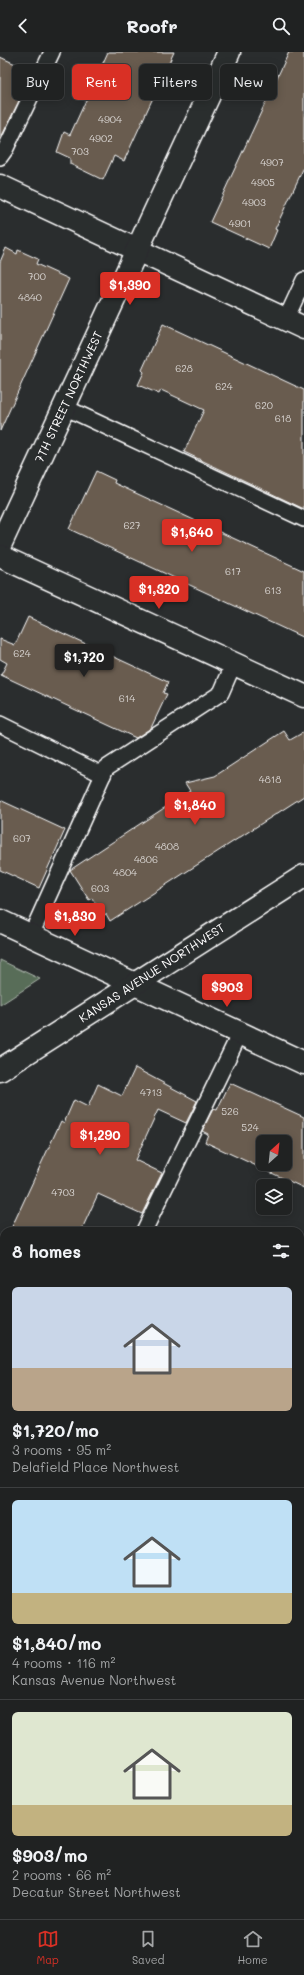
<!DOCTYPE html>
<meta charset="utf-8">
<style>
body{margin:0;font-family:Mali,sans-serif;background:#2d2f2f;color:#f1f3f6;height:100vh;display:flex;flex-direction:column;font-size:15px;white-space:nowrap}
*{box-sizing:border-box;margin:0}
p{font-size:13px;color:#a2a4a5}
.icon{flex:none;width:22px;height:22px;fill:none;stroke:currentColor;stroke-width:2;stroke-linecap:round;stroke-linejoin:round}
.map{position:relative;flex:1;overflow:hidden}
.panel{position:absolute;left:0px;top:1175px;width:304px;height:692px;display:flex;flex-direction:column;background:#202222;border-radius:12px 12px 0 0;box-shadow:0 2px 10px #0003,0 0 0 1px #3d3f40}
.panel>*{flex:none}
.guide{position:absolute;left:12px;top:12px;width:280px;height:36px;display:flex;gap:8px}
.needle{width:26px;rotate:27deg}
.buttons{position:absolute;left:256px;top:1083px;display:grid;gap:8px}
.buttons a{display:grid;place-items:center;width:36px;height:36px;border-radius:6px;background:#202222;box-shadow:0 2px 10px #0003,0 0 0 1px #3d3f40;font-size:20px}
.price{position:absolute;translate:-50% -34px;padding:0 9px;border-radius:4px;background:#d93025;color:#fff;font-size:13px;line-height:26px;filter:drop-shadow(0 1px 2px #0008)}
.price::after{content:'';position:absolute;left:50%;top:24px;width:12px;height:9px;margin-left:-6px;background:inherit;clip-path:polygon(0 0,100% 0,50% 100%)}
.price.on{background:#222;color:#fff}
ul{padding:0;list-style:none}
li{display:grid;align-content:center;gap:8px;height:212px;padding:0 12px}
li+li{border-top:1px solid #3d3f40}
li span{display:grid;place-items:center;height:124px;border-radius:6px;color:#555}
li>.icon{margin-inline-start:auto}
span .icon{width:72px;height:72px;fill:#fffc;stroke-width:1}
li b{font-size:17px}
h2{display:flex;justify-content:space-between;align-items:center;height:48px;padding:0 12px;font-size:17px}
.tag{padding:0 14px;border-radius:6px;background:#202222;box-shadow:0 2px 10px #0003,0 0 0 1px #3d3f40;font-size:14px;line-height:36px}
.tag.on{background:#d93025;color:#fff}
header{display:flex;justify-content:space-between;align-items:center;height:52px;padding:0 12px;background:#202222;font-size:18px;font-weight:700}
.tab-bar{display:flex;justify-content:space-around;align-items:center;height:56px;border-top:1px solid #3d3f40;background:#202222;font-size:11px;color:#a2a4a5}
.tab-bar a{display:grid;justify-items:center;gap:2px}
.tab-bar .on{color:#d93025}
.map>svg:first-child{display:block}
</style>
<header><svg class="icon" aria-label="back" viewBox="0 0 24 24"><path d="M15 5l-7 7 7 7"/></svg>Roofr<svg class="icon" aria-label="search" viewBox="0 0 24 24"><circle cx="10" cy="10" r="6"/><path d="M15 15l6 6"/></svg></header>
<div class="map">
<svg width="304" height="1867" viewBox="0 0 304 1867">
<rect width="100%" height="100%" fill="#2a2d2e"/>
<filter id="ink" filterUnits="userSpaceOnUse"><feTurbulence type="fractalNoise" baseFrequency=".025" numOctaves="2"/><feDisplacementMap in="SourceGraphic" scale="8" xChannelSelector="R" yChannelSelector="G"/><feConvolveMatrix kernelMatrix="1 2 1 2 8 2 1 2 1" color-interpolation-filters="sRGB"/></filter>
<g filter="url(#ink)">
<!-- green -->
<path fill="#596d59" stroke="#acb6ac" d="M 0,908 L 40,927 L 0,953 Z"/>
<!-- building -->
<g fill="#695c50" stroke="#fff" fill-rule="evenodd">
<path d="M 108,0 L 174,0 L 124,109 L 114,104 L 103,128 L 70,112 L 70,106 L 57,100 L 64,80 L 70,83 Z"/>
<path d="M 289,0 L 304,0 L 304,115 L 275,177 L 277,178 L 269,197 L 210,170 Z"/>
<path d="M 0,5 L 33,20 L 0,88 Z"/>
<path d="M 6,196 L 17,202 L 18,198 L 38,207 L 36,212 L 69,227 L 0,379 L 0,210 Z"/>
<path d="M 163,272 L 304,338 L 304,457 L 184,400 L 204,358 L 161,338 L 159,342 L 138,333 L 144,320 L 142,318 Z"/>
<path d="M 96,419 L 115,428 L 114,431 L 304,519 L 304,586 L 69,477 Z"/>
<path d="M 28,565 L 168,630 L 163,641 L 167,642 L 151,676 L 136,686 L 1,623 L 7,611 L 0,607 L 0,587 L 15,593 Z"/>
<path d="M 284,679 L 290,688 L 304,680 L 304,744 L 110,869 L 106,862 L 103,863 L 92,846 L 89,848 L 70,818 L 190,739 L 185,731 L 215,724 Z"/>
<path d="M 0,748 L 65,778 L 39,836 L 0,818 Z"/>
<path d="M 135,1016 L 197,1049 L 186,1071 L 158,1058 L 135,1108 L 162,1121 L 142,1162 L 98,1142 L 81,1179 L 10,1179 L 61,1069 L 64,1071 L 74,1048 L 88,1055 L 98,1032 L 122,1044 Z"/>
<path d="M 230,1031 L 304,1065 L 304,1136 L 205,1090 L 208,1082 L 202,1079 L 213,1057 L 217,1058 ZM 263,1090 L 285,1090 L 285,1112 L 263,1112 Z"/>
</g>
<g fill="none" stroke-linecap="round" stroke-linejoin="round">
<!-- lane casing -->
<g stroke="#fff" stroke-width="18">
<g id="lane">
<path d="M 0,105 L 5,98 L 52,0"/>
<path d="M 286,267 L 304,228"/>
<path d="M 64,355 L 304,467"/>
<path d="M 0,672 L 103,723"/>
<path d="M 31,883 L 106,716 L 221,641 L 234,611"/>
<path d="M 144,1179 L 240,981"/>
<path d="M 0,1479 L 4,1470"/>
<path d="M 300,1483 L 304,1475"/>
<path d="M 0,1670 L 4,1672"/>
<path d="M 117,1867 L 118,1863"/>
</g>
</g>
<!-- street casing -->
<g stroke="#fff" stroke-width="25">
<g id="street">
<path d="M 0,134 L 304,276"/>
<path d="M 0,493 L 229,0"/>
<path d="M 0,504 L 304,644"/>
<path d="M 0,869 L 304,1011"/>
<path d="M 0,1404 L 4,1406"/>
<path d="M 300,1542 L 304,1544"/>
</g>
</g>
<!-- secondary casing -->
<g stroke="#fff" stroke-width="25">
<path id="secondary" d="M 0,1018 L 304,824"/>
</g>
<!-- lane -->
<use href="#lane" stroke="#2a2d2e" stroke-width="15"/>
<!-- street -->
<use href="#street" stroke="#2a2d2e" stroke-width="22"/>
<!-- secondary -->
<use href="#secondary" stroke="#2a2d2e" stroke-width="22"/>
</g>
</g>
<g text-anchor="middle" stroke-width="3" stroke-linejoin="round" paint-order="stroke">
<!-- number labels -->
<g font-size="10" fill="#dad6d3">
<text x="110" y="71">4904</text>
<text x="101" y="90">4902</text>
<text x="80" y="103">703</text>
<text x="272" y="114">4907</text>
<text x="263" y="134">4905</text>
<text x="254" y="154">4903</text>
<text x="240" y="175">4901</text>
<text x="37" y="228">700</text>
<text x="30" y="249">4840</text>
<text x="184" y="320">628</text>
<text x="224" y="338">624</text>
<text x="264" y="357">620</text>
<text x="283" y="370">618</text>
<text x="132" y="477">627</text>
<text x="233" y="523">617</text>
<text x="273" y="542">613</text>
<text x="22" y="605">624</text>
<text x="127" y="650">614</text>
<text x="270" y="731">4818</text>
<text x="22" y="790">607</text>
<text x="167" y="798">4808</text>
<text x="146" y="811">4806</text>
<text x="125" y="824">4804</text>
<text x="100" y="840">603</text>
<text x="151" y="1044">4713</text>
<text x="230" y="1063">526</text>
<text x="250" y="1079">524</text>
<text x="63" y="1144">4703</text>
</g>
<!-- street labels -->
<g font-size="12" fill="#fff" stroke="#2a2d2e">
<text transform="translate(69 345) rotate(-65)" y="4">7TH STREET NORTHWEST</text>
<text transform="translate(152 921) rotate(-33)" y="4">KANSAS AVENUE NORTHWEST</text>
</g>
</g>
</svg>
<div class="buttons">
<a><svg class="needle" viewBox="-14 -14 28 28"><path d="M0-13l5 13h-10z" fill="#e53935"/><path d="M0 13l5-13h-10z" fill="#a2a4a5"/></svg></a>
<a><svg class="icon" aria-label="layers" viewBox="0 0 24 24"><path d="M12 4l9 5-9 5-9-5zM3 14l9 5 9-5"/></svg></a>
</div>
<b class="price" style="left:130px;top:254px">$1,390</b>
<b class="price" style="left:192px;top:501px">$1,640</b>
<b class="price" style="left:159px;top:558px">$1,320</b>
<b class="price on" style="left:84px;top:626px">$1,720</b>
<b class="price" style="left:195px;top:774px">$1,840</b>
<b class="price" style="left:75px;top:885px">$1,830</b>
<b class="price" style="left:227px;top:956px">$903</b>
<b class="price" style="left:100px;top:1104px">$1,290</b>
<div class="guide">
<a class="tag">Buy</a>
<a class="tag on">Rent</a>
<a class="tag">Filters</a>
<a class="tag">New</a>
</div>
<section class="panel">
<h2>8 homes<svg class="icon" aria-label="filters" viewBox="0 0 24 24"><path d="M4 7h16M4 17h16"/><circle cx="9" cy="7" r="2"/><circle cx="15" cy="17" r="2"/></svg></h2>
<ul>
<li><span style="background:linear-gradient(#c9d6e8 65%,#b9a48a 0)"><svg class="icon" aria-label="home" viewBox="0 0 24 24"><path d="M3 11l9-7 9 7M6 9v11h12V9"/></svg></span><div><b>$1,720/mo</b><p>3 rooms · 95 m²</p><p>Delafield Place Northwest</p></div></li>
<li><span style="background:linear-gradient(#bfe0f5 75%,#c2b280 0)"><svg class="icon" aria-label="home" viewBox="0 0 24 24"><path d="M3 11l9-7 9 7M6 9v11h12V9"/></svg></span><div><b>$1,840/mo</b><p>4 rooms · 116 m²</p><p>Kansas Avenue Northwest</p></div></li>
<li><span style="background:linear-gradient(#dfe7d0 75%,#c2b280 0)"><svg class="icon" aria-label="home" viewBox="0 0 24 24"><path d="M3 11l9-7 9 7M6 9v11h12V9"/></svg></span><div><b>$903/mo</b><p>2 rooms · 66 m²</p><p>Decatur Street Northwest</p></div></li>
</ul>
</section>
</div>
<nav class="tab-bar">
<a class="on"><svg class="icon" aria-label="map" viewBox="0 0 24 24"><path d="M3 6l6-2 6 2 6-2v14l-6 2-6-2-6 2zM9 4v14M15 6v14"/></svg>Map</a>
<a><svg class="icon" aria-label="saved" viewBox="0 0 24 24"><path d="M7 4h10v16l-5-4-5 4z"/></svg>Saved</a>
<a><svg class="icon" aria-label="home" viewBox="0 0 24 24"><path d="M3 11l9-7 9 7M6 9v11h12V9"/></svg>Home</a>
</nav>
